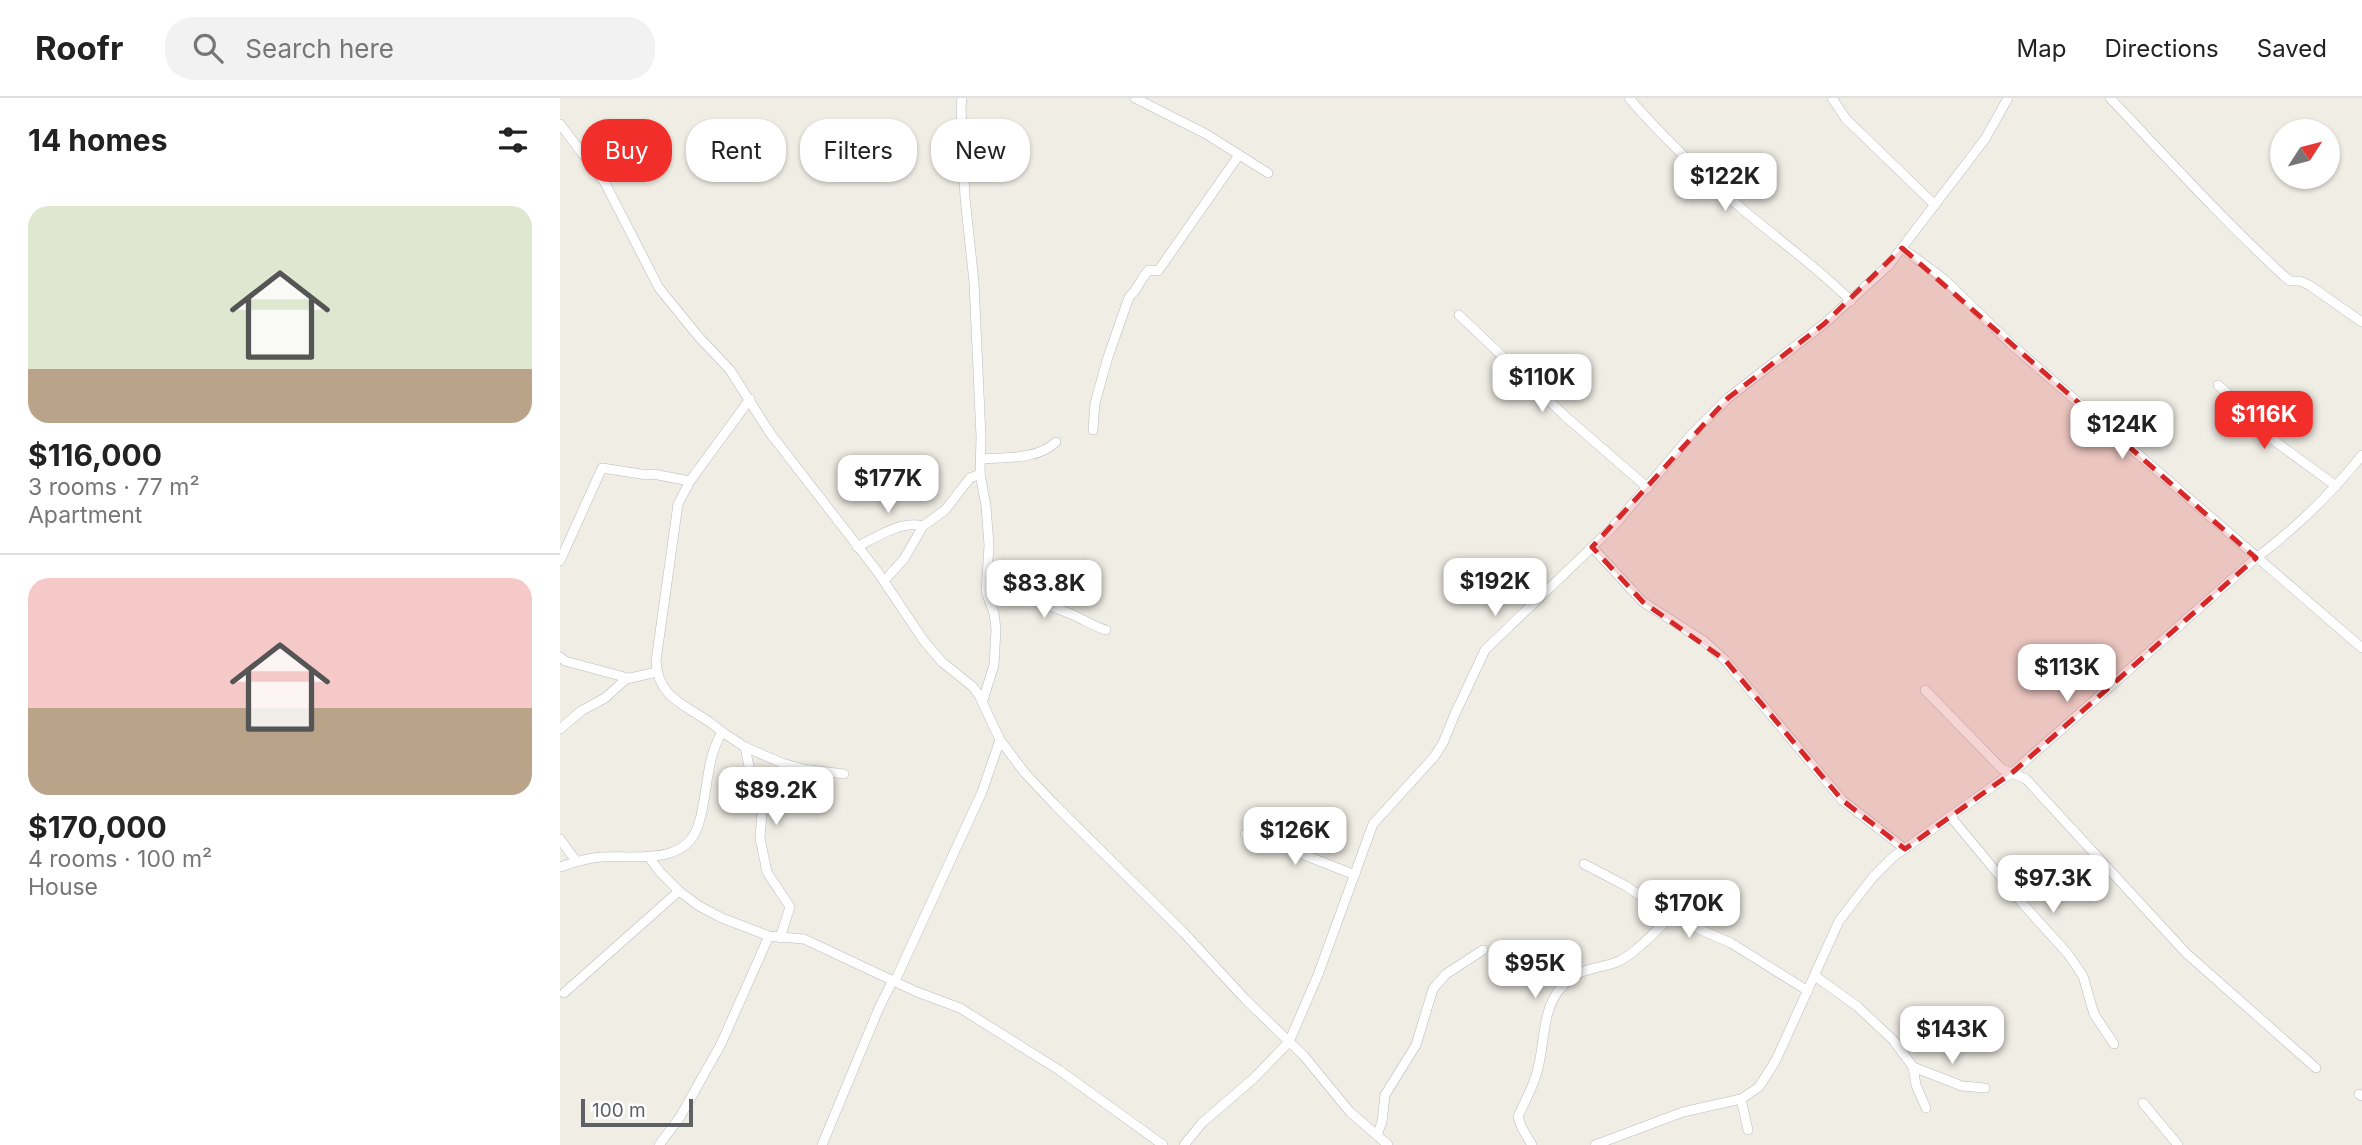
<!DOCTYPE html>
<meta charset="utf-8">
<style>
body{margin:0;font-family:Inter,sans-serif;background:#f2f2f2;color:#222;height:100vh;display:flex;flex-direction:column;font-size:26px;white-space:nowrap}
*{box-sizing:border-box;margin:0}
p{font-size:23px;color:#767676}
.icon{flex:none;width:38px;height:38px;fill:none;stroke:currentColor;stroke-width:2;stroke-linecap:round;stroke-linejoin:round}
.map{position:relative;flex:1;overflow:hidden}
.side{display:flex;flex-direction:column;background:#fff;width:560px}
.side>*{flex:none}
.top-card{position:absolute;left:21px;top:21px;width:665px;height:63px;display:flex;gap:14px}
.needle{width:46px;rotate:54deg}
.tools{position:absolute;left:1710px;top:21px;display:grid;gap:14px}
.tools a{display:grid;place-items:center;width:70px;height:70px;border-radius:50%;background:#fff;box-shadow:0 2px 5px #0004;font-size:35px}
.scale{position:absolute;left:21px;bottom:18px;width:112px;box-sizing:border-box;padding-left:7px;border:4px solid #5d6166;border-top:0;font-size:19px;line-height:24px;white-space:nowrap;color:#5d6166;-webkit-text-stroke:5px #fff;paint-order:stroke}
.price{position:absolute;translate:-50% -60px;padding:0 16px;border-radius:14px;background:#fff;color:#222;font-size:23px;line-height:46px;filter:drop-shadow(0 2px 4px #0008)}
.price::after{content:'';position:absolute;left:50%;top:42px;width:21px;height:16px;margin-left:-10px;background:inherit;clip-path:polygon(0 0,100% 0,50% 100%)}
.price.selected{background:#f12e2a;color:#fff}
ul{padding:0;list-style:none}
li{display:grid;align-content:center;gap:14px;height:371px;padding:0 28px}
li+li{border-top:2px solid #e0e0e0}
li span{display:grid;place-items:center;height:217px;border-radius:21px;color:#555}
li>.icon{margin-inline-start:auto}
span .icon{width:126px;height:126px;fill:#fffc;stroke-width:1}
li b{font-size:30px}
h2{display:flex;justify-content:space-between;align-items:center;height:84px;padding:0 28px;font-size:30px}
.tag{padding:0 24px;border-radius:28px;background:#fff;box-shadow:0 2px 5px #0004;font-size:24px;line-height:63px}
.tag.selected{background:#f12e2a;color:#fff}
header{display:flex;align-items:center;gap:42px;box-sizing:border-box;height:98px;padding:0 35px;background:#fff;border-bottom:2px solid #e0e0e0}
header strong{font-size:33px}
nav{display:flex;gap:38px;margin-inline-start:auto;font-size:24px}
.search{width:490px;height:63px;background:#f2f2f2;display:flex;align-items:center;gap:18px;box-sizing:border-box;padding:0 24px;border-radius:28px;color:#767676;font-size:26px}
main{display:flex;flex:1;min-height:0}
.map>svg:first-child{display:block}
</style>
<header>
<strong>Roofr</strong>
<div class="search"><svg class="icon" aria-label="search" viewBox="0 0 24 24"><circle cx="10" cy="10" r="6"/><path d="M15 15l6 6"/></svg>Search here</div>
<nav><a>Map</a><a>Directions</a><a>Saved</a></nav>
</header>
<main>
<section class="side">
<h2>14 homes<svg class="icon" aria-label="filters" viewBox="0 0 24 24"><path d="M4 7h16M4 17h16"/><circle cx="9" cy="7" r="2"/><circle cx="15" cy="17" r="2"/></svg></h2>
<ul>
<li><span style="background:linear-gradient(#dfe7d0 75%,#b9a48a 0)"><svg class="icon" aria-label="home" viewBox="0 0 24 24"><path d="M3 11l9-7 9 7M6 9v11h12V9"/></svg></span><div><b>$116,000</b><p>3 rooms · 77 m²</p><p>Apartment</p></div></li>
<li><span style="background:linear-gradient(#f6c9c9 60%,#b9a48a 0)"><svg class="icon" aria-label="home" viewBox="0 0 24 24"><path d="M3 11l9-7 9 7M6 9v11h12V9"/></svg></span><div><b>$170,000</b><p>4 rooms · 100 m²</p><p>House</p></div></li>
</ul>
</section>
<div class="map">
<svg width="1802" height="1047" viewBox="0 0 1802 1047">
<rect width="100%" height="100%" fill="#f0ede5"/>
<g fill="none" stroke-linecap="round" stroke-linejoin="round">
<!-- minor casing -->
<g stroke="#b7bbbf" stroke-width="10">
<g id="minor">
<path d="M 402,0 L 401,10 L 405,100 L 414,184 L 421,339 L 420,376 L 426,408 L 429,447 L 426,494 L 434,515 L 436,531 L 434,567 L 423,602"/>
<path d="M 575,0 L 646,36 L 708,75"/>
<path d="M 1069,0 C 1105,42 1146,80 1188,116 C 1223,145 1259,171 1291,203"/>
<path d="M 1272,0 L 1286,21 L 1375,107"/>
<path d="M 1550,0 C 1607,60 1663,122 1724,178 L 1730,183 L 1740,183 L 1749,187 L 1802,224"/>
<path d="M 0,26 L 45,85 L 99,190 L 138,238 L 170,272 L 210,335 L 317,473 L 364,543 L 382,564 L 412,588 L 419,597 L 440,642 L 465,675 L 495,707 L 624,835 L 686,902 L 744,958 L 790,1014 L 828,1047"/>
<path d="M 1342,150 L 1384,181 L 1453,248 L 1802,550"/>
<path d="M 899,217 L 1005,318 L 1088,390"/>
<path d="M 1658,287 L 1689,314 L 1698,329 L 1709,339 L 1776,388"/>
<path d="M 533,332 L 535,305 L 548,259 L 569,199 C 578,192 580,181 589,172 L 598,173 L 679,57"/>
<path d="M 420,361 C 446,359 477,362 496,344"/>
<path d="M 297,449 C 317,439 341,422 363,428"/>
<path d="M 1032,449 L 1083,504 L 1144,543 L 1165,562 L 1282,702 L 1345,751"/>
<path d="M 0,463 L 42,370 L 87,377 L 93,376 L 130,383"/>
<path d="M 324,483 L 344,461 L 363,428 L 385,412 L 410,380 L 420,376"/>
<path d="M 426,491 C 456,496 483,505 511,516 C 523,521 533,528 546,532"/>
<path d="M 0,559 L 5,563 L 68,580"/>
<path d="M 1365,592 L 1442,671 L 1466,681 L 1626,855 L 1756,970"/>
<path d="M 0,631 L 21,613 L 45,600 L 66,581 L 97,574"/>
<path d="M 162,634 L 185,649 L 191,678 L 202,715 L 200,740 L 207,774 L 230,809 L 220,840"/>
<path d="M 185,649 L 222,665 L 243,671 L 284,676"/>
<path d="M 1390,718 L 1463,806 L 1508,856 L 1523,878 L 1534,916 L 1554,946"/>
<path d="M 685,736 L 719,747 L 795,777"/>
<path d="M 0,741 L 16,763"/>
<path d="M 89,759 L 100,774 L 119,793 L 139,808 L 162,820 L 209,838 L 244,841 L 357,894 L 400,910 L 499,972 L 603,1047"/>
<path d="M 1024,766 L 1066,788 L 1111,819 L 1171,845 L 1248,893"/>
<path d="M 0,769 C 14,764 27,760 42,759 C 74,757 125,768 138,728 C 149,695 144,666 162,634 C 136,609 98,606 96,563 L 118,406 L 130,383 L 190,301"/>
<path d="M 1255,878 L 1298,909 L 1334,943 L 1353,969 L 1356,987 L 1366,1010"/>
<path d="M 335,883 L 422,694 L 440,642"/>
<path d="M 4,895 L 119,793"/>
<path d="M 1353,969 L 1402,988 L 1425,990"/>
<path d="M 1799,996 L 1802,998"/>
<path d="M 1181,1001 L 1188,1032"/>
<path d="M 1583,1005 L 1618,1047"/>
<path d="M 817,1037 L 822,1024 L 825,997 L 856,947 L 873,891 L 886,876 L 923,852"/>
<path d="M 99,1047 L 120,1019 L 161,946 L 209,838"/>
<path d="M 262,1047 L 319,910 L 333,882"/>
<path d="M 624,1047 L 642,1025 L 694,980 L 729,944 L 758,877 L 813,726 L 874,659 L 883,645 L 894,618 L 925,552 L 1052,430 L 1132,336 L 1168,300 L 1264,226 L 1328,168 L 1425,41 L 1448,0"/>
<path d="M 972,1047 L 962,1030 L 958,1019 C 964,1004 973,990 977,974 C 987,940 979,905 1011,880 C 1024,870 1041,870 1057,864 C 1077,855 1094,833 1111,819"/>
<path d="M 1035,1047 L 1123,1014 L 1181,1001 L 1199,989 L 1216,962 L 1279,823 L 1313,779 L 1333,759 L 1453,674 L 1696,460 C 1736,430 1771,396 1802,357"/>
</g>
</g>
<!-- minor -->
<use href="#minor" stroke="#fff" stroke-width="9"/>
</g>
<!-- marked area -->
<path fill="#d62828" fill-opacity="0.2" stroke="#d62828" stroke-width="5" stroke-dasharray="14 9" stroke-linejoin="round" d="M 1342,150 L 1696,460 L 1453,674 L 1345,751 L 1282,702 L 1165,562 L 1083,504 L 1032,449 L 1168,300 L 1264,226 Z"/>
</svg>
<div class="tools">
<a><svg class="needle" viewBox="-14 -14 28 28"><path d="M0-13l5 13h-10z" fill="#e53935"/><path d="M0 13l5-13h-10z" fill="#767676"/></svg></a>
</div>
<div class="scale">100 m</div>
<b class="price" style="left:1165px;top:115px">$122K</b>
<b class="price" style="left:982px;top:316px">$110K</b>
<b class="price selected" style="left:1704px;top:353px">$116K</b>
<b class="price" style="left:1562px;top:363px">$124K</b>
<b class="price" style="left:328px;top:417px">$177K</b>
<b class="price" style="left:935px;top:520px">$192K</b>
<b class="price" style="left:484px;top:522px">$83.8K</b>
<b class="price" style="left:1507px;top:606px">$113K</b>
<b class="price" style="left:216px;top:729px">$89.2K</b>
<b class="price" style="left:735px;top:769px">$126K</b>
<b class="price" style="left:1493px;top:817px">$97.3K</b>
<b class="price" style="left:1129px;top:842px">$170K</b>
<b class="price" style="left:975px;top:902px">$95K</b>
<b class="price" style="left:1392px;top:968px">$143K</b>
<div class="top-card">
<a class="tag selected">Buy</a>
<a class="tag">Rent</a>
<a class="tag">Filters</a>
<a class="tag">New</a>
</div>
</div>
</main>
